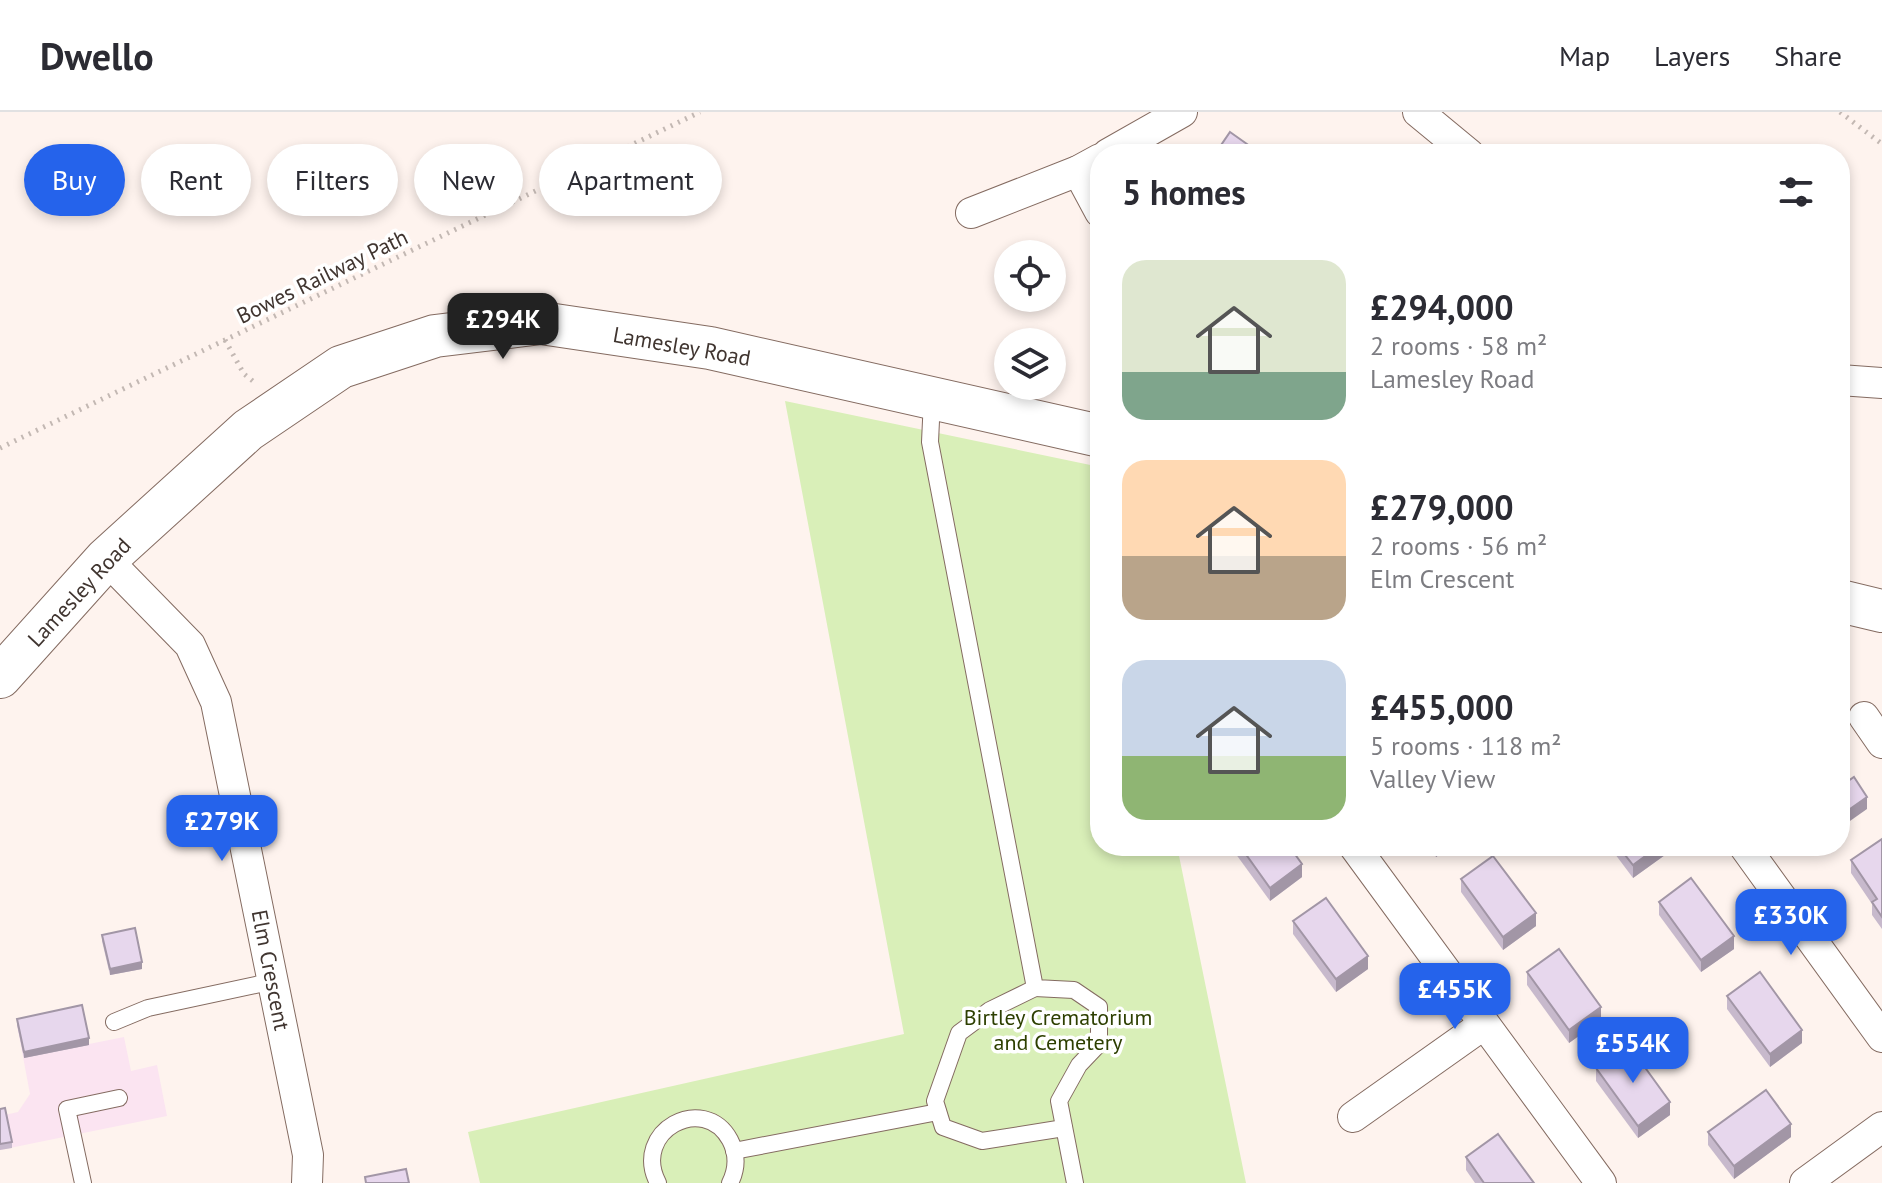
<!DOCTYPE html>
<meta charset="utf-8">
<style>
body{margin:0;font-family:"PT Sans",sans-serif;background:#f2f2f3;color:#2b2b33;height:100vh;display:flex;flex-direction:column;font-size:30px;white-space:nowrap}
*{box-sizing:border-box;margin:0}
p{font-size:26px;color:#7c7c81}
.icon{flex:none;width:44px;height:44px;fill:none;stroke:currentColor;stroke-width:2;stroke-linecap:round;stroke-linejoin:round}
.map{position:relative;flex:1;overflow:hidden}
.side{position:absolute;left:1090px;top:32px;width:760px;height:712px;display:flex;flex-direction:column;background:#fff;border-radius:32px;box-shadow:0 4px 12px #0003}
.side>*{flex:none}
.top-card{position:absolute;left:24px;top:32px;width:760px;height:72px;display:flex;gap:16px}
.tools{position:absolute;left:994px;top:128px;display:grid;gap:16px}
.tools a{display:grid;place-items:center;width:72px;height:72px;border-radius:50%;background:#fff;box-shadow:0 4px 12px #0003;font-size:40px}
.price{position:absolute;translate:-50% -68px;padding:0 18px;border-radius:16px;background:#2563eb;color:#fff;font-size:26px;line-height:52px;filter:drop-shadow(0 2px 4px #0008)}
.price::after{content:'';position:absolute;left:50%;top:48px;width:24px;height:18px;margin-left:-12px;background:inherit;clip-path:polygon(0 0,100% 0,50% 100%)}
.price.selected{background:#222;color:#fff}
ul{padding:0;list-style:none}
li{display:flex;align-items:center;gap:24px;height:200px;padding:0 32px}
li span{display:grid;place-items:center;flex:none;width:224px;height:160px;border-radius:24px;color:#555}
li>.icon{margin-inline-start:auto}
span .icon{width:96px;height:96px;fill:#fffc;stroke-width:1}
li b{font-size:34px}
h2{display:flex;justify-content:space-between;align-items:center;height:96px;padding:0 32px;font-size:34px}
.chip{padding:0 28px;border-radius:36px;background:#fff;box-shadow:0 4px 12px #0003;font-size:28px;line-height:72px}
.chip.selected{background:#2563eb;color:#fff}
header{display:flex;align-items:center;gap:48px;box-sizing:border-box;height:112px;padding:0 40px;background:#fff;border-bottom:2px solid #e1e1e2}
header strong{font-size:38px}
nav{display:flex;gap:44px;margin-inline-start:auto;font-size:28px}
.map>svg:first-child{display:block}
</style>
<header>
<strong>Dwello</strong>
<nav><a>Map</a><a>Layers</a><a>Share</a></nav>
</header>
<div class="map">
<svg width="1882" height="1071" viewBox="0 0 1882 1071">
<rect width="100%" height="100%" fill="#fef3ee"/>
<!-- industrial -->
<path fill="#fbe4f1" d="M 82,900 L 89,932 L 124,925 L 131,959 L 157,953 L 167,1004 L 0,1038 L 0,1004 L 18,1000 L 30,982 L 17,913 Z"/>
<!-- green -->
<path fill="#d9efb8" d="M 785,289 L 1100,355 L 1100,734 L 1177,734 L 1246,1071 L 480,1071 L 468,1020 L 904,922 Z"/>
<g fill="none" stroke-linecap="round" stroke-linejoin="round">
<!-- lane casing -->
<g stroke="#846b61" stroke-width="18">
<g id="lane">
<path d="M 932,287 L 930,330 L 1035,876 L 1074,878 L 1099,895 L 1099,932 L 1079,953 L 1059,989 L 1075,1071"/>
<path d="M 1035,876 L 990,898 L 959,921 L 935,989 L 943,1015 L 982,1029 L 1064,1016"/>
<path d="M 114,910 L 148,896 L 274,869"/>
<path d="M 734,1039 L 938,1000"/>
<path d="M 83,1071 L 67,997 L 119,986"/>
<path d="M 658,1071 C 631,1019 704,980 730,1028 C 738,1043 737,1057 730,1071"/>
</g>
</g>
<!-- street casing -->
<g stroke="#846b61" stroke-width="32">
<g id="street">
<path d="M 1418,0 L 1469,42"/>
<path d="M 1108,42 L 1182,0"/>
<path d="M 1078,59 L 1100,100"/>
<path d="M 971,101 L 1078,59 L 1100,47"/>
<path d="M 1840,268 L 1882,271"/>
<path d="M 106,447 L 190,533 L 216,590 L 308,1043 L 307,1071"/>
<path d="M 1864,605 L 1882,631"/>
<path d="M 1354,734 L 1601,1071"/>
<path d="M 1744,734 L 1882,925"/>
<path d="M 1353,1005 L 1483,913"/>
<path d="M 1805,1071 L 1882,1015"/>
</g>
</g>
<!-- secondary casing -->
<g stroke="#846b61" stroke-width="44">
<g id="secondary">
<path d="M 1840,489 L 1882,499"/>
<path d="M 0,565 L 106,447 L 248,318 L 341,255 L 435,224 L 541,211 L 710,236 L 1100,324"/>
</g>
</g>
<!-- path -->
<g stroke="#c3b8b3" stroke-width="5" stroke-dasharray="2 6" stroke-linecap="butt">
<path d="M 1840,0 L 1882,32"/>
<path d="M 225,228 L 244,262 L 254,270"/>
<path d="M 0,336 L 700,0"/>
<path d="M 1840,567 L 1847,577"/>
</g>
<!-- lane -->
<use href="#lane" stroke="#fff" stroke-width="16"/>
<!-- street -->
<use href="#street" stroke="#fff" stroke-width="30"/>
<!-- secondary -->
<use href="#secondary" stroke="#fff" stroke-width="42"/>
</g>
<!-- wall -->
<g fill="#c7b9cc">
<path d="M 1882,727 L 1882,817 L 1872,803 L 1872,792 L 1851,761 L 1851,748 Z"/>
<path d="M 1230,734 L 1289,734 L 1302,765 L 1270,789 Z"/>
<path d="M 1428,734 L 1452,734 L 1436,745 Z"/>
<path d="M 1609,734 L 1665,734 L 1665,743 L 1633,766 Z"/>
<path d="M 1461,767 L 1536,814 L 1503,838 L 1461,780 Z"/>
<path d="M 1659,790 L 1734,837 L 1701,860 L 1659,803 Z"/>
<path d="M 1293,809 L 1368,857 L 1336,880 L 1293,822 Z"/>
<path d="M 102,823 L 142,857 L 110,863 L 102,829 Z"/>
<path d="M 1527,860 L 1601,908 L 1569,931 L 1527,873 Z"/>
<path d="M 1727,884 L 1802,931 L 1770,955 L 1727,897 Z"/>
<path d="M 17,907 L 89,933 L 24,946 L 17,913 Z"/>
<path d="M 1596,956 L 1670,1003 L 1638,1026 L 1596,969 Z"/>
<path d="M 0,997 L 12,1030 L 12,1036 L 0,1038 Z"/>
<path d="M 1708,1020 L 1791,1025 L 1734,1067 L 1708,1033 Z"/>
<path d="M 1466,1045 L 1534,1071 L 1475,1071 L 1466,1058 Z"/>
</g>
<!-- shaded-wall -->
<g fill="#a296a6">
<path d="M 1867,685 L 1867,697 L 1840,716 L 1840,704 Z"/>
<path d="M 1436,734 L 1452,734 L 1436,745 Z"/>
<path d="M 1659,734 L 1665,734 L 1665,743 L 1633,766 L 1633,753 Z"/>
<path d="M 1302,752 L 1302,765 L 1270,789 L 1270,776 Z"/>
<path d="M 1536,801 L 1536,814 L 1503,838 L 1503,825 Z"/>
<path d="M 1734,824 L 1734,837 L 1701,860 L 1701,848 Z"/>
<path d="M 1368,844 L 1368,857 L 1336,880 L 1336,867 Z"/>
<path d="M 142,850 L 142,857 L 110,863 L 110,857 Z"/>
<path d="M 1601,895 L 1601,908 L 1569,931 L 1569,918 Z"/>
<path d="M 1802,918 L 1802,931 L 1770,955 L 1770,942 Z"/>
<path d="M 89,926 L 89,933 L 24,946 L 24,940 Z"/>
<path d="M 1670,990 L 1670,1003 L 1638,1026 L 1638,1014 Z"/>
<path d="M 1791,1012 L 1791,1025 L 1734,1067 L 1734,1054 Z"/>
</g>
<!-- building -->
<g fill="#e7d7ed" stroke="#a296a6" stroke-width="2">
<path d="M 1230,20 L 1261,42 L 1215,42 Z"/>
<path d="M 1854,665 L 1867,685 L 1840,704 L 1840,670 L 1842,673 Z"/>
<path d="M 1882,727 L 1882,805 L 1872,790 L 1877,787 L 1851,748 Z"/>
<path d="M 1240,734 L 1289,734 L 1302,752 L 1270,776 Z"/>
<path d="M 1618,734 L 1659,734 L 1633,753 Z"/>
<path d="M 1493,744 L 1536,801 L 1503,825 L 1461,767 Z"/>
<path d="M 1691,766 L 1734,824 L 1701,848 L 1659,790 Z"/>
<path d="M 1326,786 L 1368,844 L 1336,867 L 1293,809 Z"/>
<path d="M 135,816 L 142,850 L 110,857 L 102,823 Z"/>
<path d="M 1559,837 L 1601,895 L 1569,918 L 1527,860 Z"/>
<path d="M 1760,860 L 1802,918 L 1770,942 L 1727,884 Z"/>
<path d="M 82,893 L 89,926 L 24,940 L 17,907 Z"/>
<path d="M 1628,932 L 1670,990 L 1638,1014 L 1596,956 Z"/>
<path d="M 1766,978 L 1791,1012 L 1734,1054 L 1708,1020 Z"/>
<path d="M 5,996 L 12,1030 L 0,1032 L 0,997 Z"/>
<path d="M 1498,1022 L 1534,1071 L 1484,1071 L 1466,1045 Z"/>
<path d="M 406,1057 L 409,1071 L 366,1071 L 365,1065 Z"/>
</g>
<g text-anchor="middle" stroke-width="7" stroke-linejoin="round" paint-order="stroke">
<!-- street labels -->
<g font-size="22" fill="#403530" stroke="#fff">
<text transform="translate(322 164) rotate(-26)" y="8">Bowes Railway Path</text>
<text transform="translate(682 234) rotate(10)" y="8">Lamesley Road</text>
<text transform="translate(79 480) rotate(-47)" y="8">Lamesley Road</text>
<text transform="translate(271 858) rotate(79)" y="8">Elm Crescent</text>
</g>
<!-- park labels -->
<g font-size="22" fill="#2d3f01" stroke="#fff">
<text x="1058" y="913">Birtley Crematorium<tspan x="1058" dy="25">and Cemetery</tspan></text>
</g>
</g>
</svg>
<div class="tools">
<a><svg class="icon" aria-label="locate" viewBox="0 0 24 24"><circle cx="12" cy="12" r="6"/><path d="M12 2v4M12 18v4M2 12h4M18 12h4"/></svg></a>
<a><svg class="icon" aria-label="layers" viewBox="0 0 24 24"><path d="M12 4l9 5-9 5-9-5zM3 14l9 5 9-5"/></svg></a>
</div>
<b class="price selected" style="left:503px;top:249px">£294K</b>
<b class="price" style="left:222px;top:751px">£279K</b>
<b class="price" style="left:1791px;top:845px">£330K</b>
<b class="price" style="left:1455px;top:919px">£455K</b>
<b class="price" style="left:1633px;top:973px">£554K</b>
<div class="top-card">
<a class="chip selected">Buy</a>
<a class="chip">Rent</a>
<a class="chip">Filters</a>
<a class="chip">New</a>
<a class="chip">Apartment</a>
</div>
<section class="side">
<h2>5 homes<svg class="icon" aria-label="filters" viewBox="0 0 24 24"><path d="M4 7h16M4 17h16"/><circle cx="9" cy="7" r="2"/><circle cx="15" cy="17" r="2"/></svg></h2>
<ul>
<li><span style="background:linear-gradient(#dfe7d0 70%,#7fa58c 0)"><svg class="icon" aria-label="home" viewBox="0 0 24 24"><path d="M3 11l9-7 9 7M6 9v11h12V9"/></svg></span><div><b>£294,000</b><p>2 rooms · 58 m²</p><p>Lamesley Road</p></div></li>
<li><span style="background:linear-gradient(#ffd9b3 60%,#b9a48a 0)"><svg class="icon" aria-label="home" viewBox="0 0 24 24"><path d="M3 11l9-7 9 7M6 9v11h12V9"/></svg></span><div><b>£279,000</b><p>2 rooms · 56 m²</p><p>Elm Crescent</p></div></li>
<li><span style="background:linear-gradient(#c9d6e8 60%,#8fb573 0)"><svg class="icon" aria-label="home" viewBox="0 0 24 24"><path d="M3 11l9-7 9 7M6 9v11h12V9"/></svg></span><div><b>£455,000</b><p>5 rooms · 118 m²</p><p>Valley View</p></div></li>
</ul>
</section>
</div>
